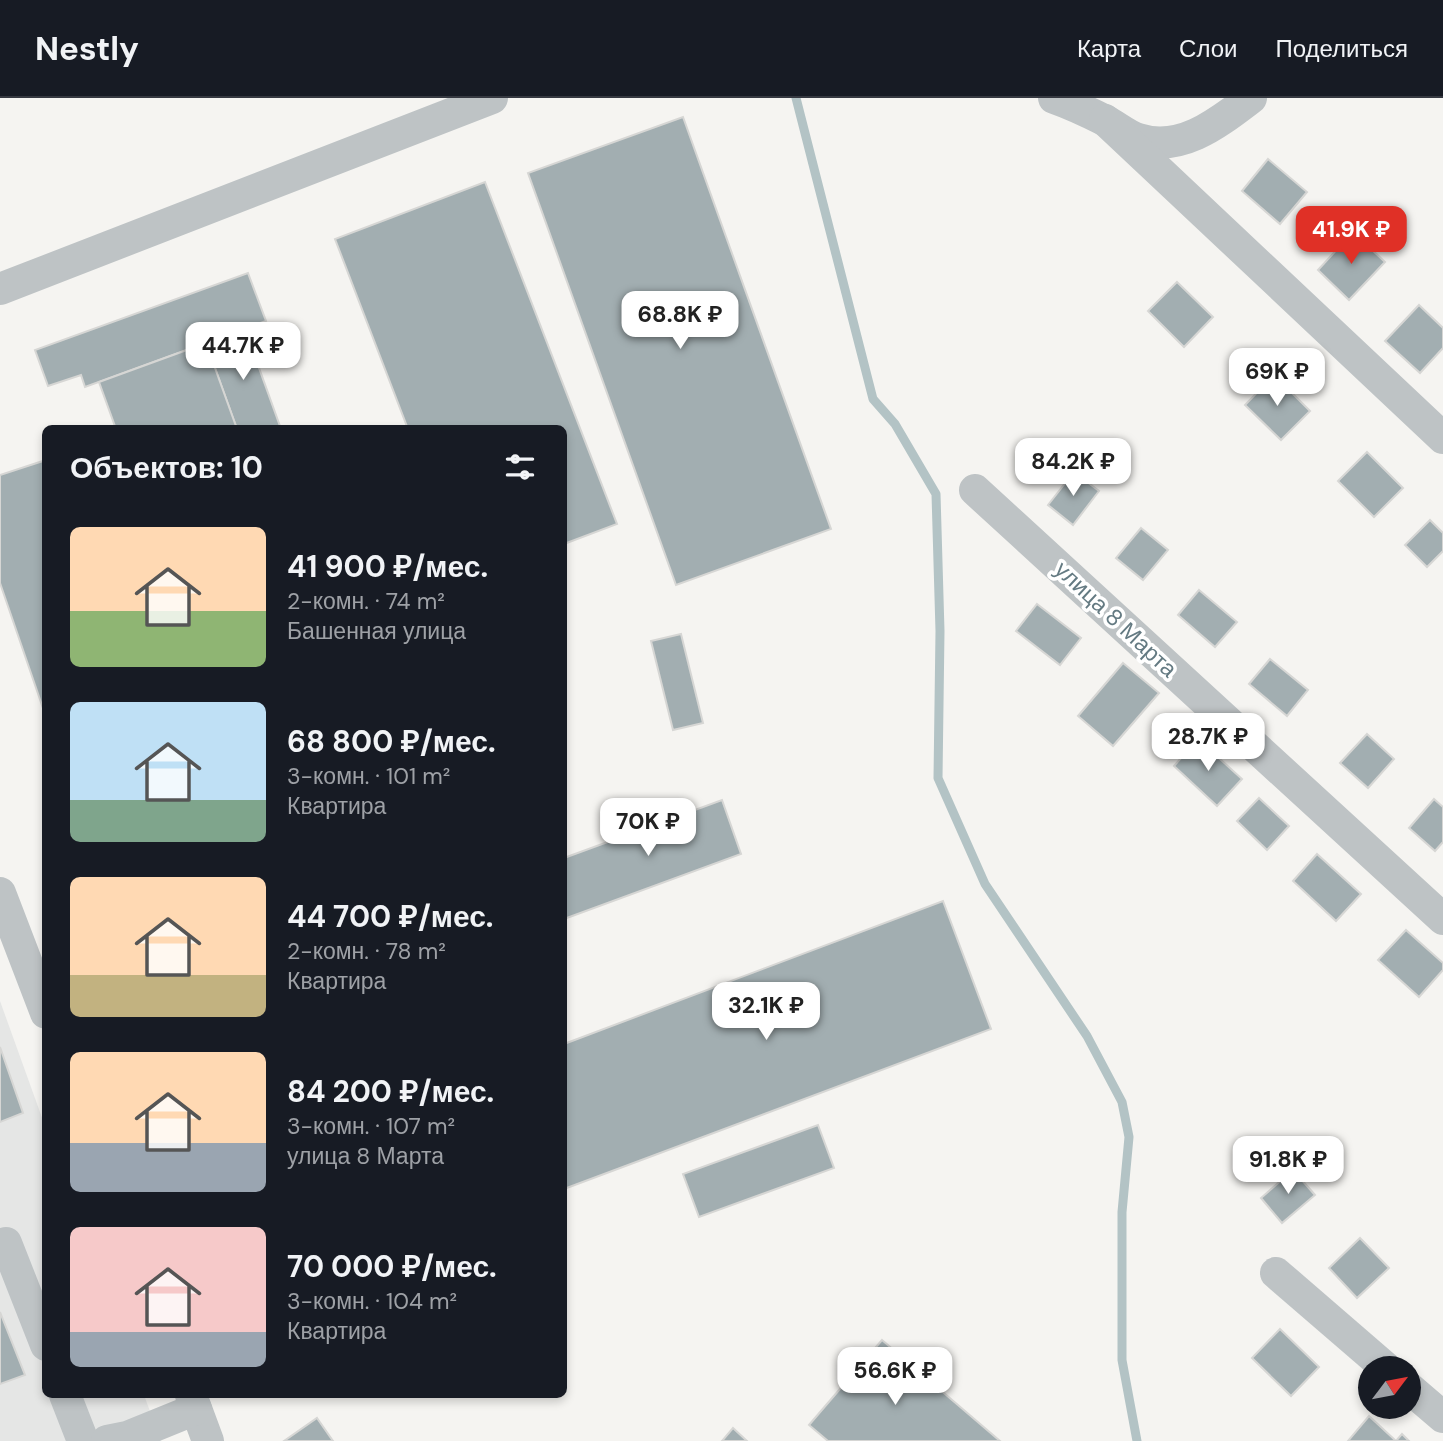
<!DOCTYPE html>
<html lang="ru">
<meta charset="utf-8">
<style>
body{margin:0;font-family:"DM Sans",sans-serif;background:#242831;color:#f1f3f6;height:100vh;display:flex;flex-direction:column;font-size:26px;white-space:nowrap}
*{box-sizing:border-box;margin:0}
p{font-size:23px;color:#9ea1a6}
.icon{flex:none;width:38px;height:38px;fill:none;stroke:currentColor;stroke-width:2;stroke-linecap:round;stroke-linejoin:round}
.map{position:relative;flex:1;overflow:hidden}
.drawer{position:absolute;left:42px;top:327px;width:525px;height:973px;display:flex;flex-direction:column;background:#171b24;border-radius:10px;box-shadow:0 4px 10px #0003}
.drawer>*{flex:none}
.needle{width:46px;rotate:58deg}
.controls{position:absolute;left:1358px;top:1258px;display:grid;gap:14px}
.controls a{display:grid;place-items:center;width:63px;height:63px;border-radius:50%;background:#171b24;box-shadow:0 4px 10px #0003;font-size:35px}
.price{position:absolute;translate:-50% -60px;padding:0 16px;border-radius:14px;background:#fff;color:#222;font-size:23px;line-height:46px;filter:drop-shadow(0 2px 4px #0008)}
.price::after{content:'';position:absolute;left:50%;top:42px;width:21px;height:16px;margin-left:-10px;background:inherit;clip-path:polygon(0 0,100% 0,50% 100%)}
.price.current{background:#e03026;color:#fff}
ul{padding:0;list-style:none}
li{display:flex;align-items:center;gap:21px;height:175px;padding:0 28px}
li span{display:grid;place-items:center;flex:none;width:196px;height:140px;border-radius:10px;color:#555}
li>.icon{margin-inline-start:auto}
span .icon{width:84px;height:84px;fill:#fffc;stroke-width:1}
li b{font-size:30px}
h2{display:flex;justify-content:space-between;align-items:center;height:84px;padding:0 28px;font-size:30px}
header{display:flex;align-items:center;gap:42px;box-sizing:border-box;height:98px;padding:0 35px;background:#171b24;border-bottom:2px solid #363941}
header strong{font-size:33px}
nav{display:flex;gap:38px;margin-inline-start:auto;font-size:24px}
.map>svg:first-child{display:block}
</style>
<header>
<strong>Nestly</strong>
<nav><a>Карта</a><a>Слои</a><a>Поделиться</a></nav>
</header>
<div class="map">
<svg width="1443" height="1343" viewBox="0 0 1443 1343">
<rect width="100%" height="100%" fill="#f5f4f1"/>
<!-- built -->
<path fill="#e5e6e5" d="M 0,903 L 45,1028 L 46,1297 L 144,1297 L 161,1343 L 0,1343 Z"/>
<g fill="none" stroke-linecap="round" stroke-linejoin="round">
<!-- stream -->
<path stroke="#b3c3c5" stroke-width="9" d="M 796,0 L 873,301 L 895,326 L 936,396 L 940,533 L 938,680 L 985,786 L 1087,938 L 1122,1004 L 1129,1039 L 1122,1114 L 1122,1262 L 1137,1343"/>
</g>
<!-- building -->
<g fill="#a2aeb1" stroke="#d6d6d4" stroke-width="2">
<path d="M 683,19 L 831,431 L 676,487 L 528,75 Z"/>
<path d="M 1268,61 L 1307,94 L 1280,126 L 1242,93 Z"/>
<path d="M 485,84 L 617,426 L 564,446 L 564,331 L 408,331 L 335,141 Z"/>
<path d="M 1353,134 L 1385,164 L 1349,202 L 1318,172 Z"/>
<path d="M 248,175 L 266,223 L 85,289 L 81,277 L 48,288 L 35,252 Z"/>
<path d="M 1177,184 L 1213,219 L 1184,249 L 1148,213 Z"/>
<path d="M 1419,207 L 1443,230 L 1443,250 L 1420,275 L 1385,243 Z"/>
<path d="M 245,231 L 281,331 L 237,331 L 206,245 Z"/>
<path d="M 206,245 L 237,331 L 116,331 L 99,284 Z"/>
<path d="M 1274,277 L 1310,313 L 1281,342 L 1245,307 Z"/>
<path d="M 1367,354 L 1403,390 L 1374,419 L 1338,383 Z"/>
<path d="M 46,362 L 46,619 L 0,485 L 0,377 Z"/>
<path d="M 1074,374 L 1099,393 L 1073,427 L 1048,407 Z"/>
<path d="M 1430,422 L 1443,435 L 1443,453 L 1427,469 L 1405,447 Z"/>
<path d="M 1141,430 L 1168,452 L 1143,482 L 1116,460 Z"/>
<path d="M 1199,492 L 1237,524 L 1215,549 L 1178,517 Z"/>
<path d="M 1037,506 L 1081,540 L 1060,567 L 1016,533 Z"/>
<path d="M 681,536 L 703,625 L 673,632 L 651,543 Z"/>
<path d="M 1270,561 L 1308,592 L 1287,618 L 1249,586 Z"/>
<path d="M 1123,565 L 1159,595 L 1113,648 L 1078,618 Z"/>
<path d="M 1367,636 L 1394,661 L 1368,690 L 1340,665 Z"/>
<path d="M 1198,641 L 1242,681 L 1217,708 L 1174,668 Z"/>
<path d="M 1259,700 L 1289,728 L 1267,752 L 1237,723 Z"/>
<path d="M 1434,701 L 1443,709 L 1443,744 L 1435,753 L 1409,730 Z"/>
<path d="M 722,702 L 741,756 L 564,821 L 564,760 Z"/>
<path d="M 1317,756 L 1361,796 L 1336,823 L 1293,783 Z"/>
<path d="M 943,803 L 991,931 L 564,1091 L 564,946 Z"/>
<path d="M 1406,832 L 1443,865 L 1443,872 L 1419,899 L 1378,862 Z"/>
<path d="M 0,949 L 23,1015 L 0,1024 Z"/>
<path d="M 818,1027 L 834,1070 L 699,1119 L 683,1076 Z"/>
<path d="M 1293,1072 L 1315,1097 L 1282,1125 L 1261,1100 Z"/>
<path d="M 1360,1140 L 1389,1170 L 1357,1200 L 1329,1170 Z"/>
<path d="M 0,1214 L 25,1277 L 0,1286 Z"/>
<path d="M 1280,1231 L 1319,1269 L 1291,1298 L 1252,1260 Z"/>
<path d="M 882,1242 L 1000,1343 L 828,1343 L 809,1327 Z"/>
<path d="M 1369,1318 L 1396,1343 L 1402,1336 L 1409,1343 L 1348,1343 Z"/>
<path d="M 317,1320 L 333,1343 L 284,1343 Z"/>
<path d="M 733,1330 L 747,1343 L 722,1343 Z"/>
</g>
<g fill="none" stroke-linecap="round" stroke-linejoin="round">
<!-- minor -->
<g stroke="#bec3c5" stroke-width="32">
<path d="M 1054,0 C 1071,6 1088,14 1104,22 C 1115,27 1126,37 1138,41 C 1181,55 1218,25 1251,0"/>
<path d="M 1105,22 L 1443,340"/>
<path d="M 0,191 L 492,0"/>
<path d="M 975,392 L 1443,821"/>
<path d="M 0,795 L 46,915"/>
<path d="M 6,1145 L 46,1247"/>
<path d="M 1276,1175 L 1386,1270"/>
<path d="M 1409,1290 L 1443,1319"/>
<path d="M 65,1297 L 83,1343"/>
<path d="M 191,1297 L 208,1343"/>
<path d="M 107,1343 L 127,1339 L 196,1311"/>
</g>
</g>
<g text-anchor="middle" stroke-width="7" stroke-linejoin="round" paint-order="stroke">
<!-- street labels -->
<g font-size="23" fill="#647a82" stroke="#fff">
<text transform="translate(1116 521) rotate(43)" y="8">улица 8 Марта</text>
</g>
</g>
</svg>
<div class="controls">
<a><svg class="needle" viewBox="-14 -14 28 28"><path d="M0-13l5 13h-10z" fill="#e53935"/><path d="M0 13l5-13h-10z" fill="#9ea1a6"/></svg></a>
</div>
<b class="price current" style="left:1351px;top:168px">41.9K ₽</b>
<b class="price" style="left:680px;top:253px">68.8K ₽</b>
<b class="price" style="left:243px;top:284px">44.7K ₽</b>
<b class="price" style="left:1277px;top:310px">69K ₽</b>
<b class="price" style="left:1073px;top:400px">84.2K ₽</b>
<b class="price" style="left:1208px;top:675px">28.7K ₽</b>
<b class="price" style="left:648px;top:760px">70K ₽</b>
<b class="price" style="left:766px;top:944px">32.1K ₽</b>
<b class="price" style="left:1288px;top:1098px">91.8K ₽</b>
<b class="price" style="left:895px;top:1309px">56.6K ₽</b>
<section class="drawer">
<h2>Объектов: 10<svg class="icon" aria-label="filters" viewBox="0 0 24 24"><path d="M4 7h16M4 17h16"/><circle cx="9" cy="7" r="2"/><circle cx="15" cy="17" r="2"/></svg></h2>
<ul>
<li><span style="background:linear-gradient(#ffd9b3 60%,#8fb573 0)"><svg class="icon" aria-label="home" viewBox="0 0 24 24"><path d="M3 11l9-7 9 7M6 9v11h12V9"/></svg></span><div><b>41 900 ₽/мес.</b><p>2-комн. · 74 m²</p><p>Башенная улица</p></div></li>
<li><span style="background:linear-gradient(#bfe0f5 70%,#7fa58c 0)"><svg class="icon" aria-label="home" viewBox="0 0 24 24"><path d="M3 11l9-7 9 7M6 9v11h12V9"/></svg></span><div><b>68 800 ₽/мес.</b><p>3-комн. · 101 m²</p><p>Квартира</p></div></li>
<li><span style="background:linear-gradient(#ffd9b3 70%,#c2b280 0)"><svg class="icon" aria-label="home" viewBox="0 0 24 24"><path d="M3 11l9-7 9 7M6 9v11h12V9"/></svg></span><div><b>44 700 ₽/мес.</b><p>2-комн. · 78 m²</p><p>Квартира</p></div></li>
<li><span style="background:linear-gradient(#ffd9b3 65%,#9aa5b1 0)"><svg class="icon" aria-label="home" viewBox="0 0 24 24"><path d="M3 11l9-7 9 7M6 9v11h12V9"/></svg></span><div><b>84 200 ₽/мес.</b><p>3-комн. · 107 m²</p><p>улица 8 Марта</p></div></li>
<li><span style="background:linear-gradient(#f6c9c9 75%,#9aa5b1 0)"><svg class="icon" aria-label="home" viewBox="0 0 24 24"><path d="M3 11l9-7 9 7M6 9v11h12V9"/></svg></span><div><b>70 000 ₽/мес.</b><p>3-комн. · 104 m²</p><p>Квартира</p></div></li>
</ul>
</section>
</div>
